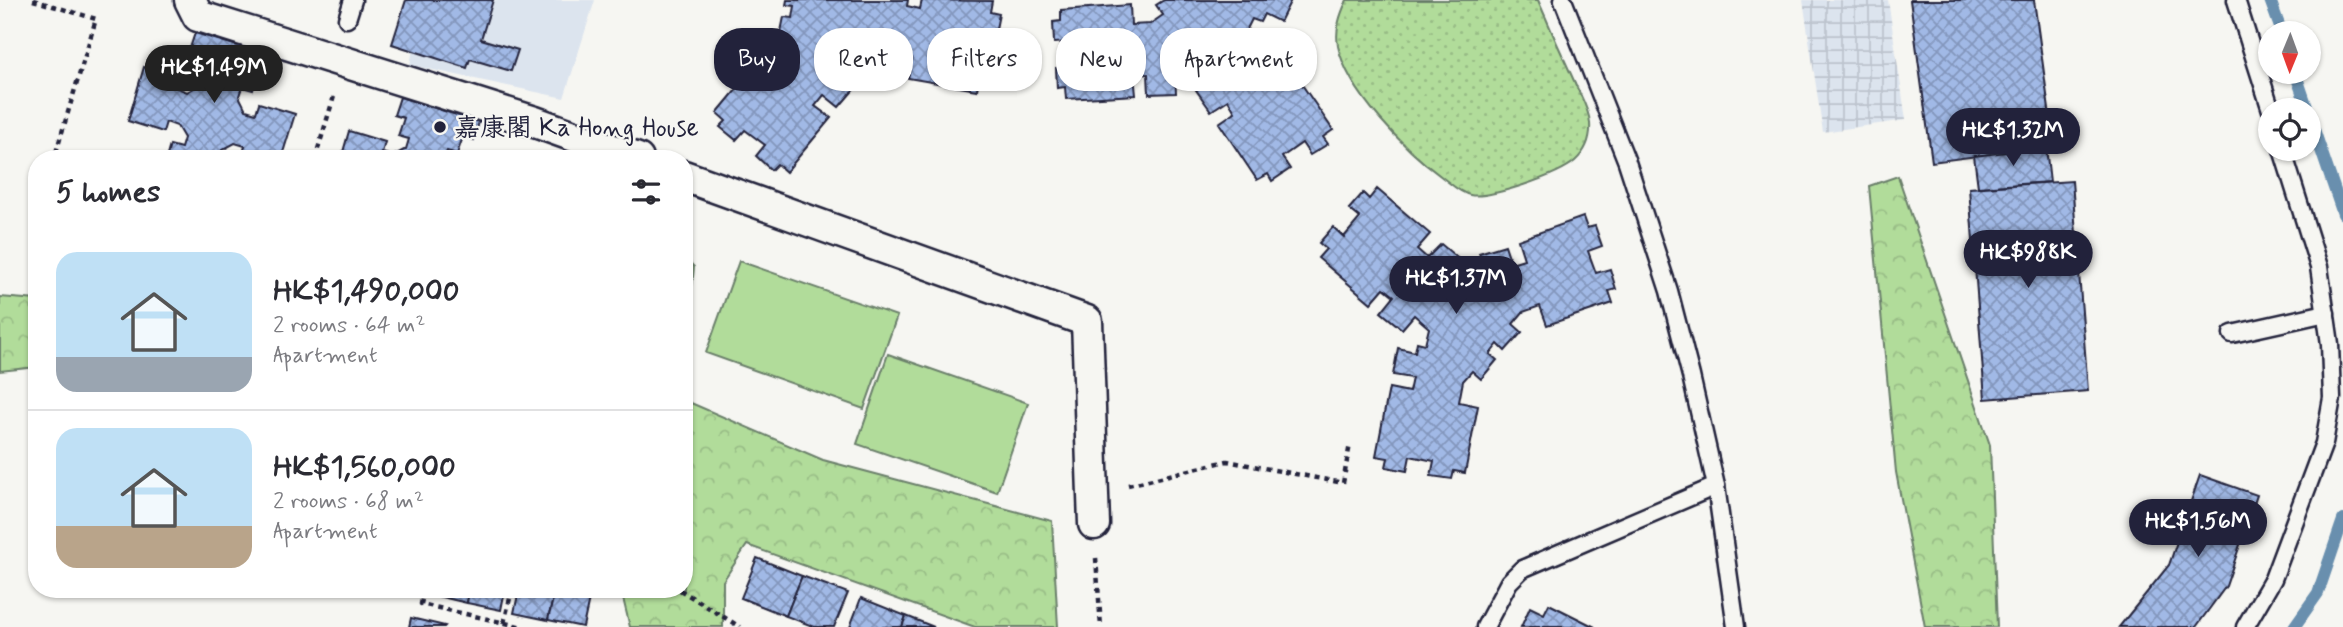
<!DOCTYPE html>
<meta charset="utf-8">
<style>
body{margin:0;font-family:Mynerve,"LXGW WenKai TC",sans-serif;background:#f7f7f7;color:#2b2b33;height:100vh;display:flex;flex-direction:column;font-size:26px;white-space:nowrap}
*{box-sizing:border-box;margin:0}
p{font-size:23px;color:#7c7c81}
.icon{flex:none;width:38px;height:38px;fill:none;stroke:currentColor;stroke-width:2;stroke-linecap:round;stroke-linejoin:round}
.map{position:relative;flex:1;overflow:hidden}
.drawer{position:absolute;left:28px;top:150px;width:665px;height:448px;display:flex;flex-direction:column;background:#fff;border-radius:28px;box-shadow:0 2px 5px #0004}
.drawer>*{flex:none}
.hud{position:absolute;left:714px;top:28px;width:665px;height:63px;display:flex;gap:14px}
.needle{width:46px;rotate:181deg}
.fabs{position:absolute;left:2258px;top:21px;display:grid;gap:14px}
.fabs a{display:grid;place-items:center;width:63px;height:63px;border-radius:50%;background:#fff;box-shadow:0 2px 5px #0004;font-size:35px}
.price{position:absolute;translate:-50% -60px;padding:0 16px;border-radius:24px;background:#22223b;color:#fff;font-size:23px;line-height:46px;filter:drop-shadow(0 2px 4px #0008)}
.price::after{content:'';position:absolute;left:50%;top:42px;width:21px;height:16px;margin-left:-10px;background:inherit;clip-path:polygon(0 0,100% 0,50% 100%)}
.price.active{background:#222;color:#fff}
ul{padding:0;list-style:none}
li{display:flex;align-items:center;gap:21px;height:175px;padding:0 28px}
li+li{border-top:2px solid #e1e1e2}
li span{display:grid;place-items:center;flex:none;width:196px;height:140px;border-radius:21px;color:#555}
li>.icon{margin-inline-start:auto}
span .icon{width:84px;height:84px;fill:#fffc;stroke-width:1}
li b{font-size:30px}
h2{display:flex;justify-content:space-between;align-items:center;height:84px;padding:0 28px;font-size:30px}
.chip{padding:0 24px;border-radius:28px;background:#fff;box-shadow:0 2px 5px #0004;font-size:24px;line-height:63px}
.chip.active{background:#22223b;color:#fff}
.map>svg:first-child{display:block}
</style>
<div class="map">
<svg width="2343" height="627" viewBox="0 0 2343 627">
<defs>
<pattern id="industrial-grid" width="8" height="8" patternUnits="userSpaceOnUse" patternTransform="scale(1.75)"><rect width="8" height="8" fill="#dce4ee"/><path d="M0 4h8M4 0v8" fill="none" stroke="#bcc3cd"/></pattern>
<pattern id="grass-dots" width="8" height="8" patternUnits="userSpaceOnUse" patternTransform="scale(1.75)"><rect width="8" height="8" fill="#b1dc9a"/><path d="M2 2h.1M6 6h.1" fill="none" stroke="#98bc86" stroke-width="1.8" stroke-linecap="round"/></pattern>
<pattern id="forest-crowns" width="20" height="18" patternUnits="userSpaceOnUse" patternTransform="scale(1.75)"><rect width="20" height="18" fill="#b1dc9a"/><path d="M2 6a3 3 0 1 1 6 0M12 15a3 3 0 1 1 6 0" fill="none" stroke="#98bc86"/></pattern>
<pattern id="building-cross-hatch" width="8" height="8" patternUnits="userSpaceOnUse" patternTransform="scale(1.75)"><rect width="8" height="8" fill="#a1b9e6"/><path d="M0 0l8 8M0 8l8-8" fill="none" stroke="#8396bc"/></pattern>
</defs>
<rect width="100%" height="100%" fill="#f6f6f2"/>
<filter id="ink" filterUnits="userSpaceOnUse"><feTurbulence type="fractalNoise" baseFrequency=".0143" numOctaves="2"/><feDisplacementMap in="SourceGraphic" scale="14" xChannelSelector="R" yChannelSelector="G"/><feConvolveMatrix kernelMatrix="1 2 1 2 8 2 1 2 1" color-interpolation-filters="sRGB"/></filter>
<g filter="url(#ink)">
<!-- built -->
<path fill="#dce4ee" d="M 422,0 L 595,0 L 564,98 L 410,65 Z"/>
<!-- industrial -->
<path fill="url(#industrial-grid)" d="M 1803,0 L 1888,0 L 1906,120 L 1823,132 Z"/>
<!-- grass -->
<path fill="url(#grass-dots)" stroke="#6a7f6a" stroke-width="2" d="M 1347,0 L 1538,0 C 1550,28 1562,55 1575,83 C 1580,95 1589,109 1590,123 C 1591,137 1586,151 1575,161 C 1559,175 1490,199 1470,195 C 1460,193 1451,184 1443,178 C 1406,151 1347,91 1338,46 C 1335,29 1340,15 1347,0 Z"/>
<!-- forest -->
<g fill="url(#forest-crowns)" stroke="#6a7f6a" stroke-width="2">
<path d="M 1898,176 L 1990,445 L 1997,627 L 1925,627 L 1896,472 L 1869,186 Z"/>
<path d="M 684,256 L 694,267 L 684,365 Z"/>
<path d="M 0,297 L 37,300 L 37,367 L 0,371 Z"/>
<path d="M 684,400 L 823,460 L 1052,521 L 1058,627 L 975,627 L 747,545 L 723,581 L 723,627 L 630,627 L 621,590 L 684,590 Z"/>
</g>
<!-- garden -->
<g fill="#b1dc9a" stroke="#6a7f6a" stroke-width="2">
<path d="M 739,261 L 897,316 L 864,409 L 706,353 Z"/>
<path d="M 888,354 L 1028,403 L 997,492 L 857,444 Z"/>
</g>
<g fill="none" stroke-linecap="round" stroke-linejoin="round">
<!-- stream -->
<g stroke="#698fae" stroke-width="12">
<path d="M 2270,0 L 2282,33"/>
<path d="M 2295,72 L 2308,110"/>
<path d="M 2308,112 L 2343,214"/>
<path d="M 2294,627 L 2318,593 L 2343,520"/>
</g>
</g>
<!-- building -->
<g fill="url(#building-cross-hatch)" stroke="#22223b" stroke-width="2">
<path d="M 406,0 L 493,0 L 481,39 L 518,50 L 511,71 L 470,59 L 467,68 L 392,44 Z"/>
<path d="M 787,0 L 908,0 L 907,6 L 920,9 L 922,0 L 992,1 L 990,12 L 999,14 L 995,34 L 981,32 L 977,56 L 991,59 L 987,79 L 979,78 L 977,90 L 908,78 L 912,58 L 898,56 L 895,76 L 869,71 L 871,54 L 851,50 L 841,62 L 849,69 L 843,75 L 856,87 L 839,107 L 824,95 L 815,106 L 831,118 L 786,172 L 777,164 L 771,170 L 756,156 L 765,145 L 745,130 L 736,140 L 720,127 L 726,121 L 717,113 L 761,60 L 776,73 L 788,59 L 791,44 L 779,41 L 784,17 L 793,18 L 795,6 L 786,5 Z"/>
<path d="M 1164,0 L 1291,0 L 1280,22 L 1264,14 L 1260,22 L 1252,19 L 1245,33 L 1256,50 L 1271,39 L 1286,62 L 1269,73 L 1277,84 L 1294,73 L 1333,130 L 1323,137 L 1328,144 L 1310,155 L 1302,143 L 1282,157 L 1290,169 L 1272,181 L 1268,174 L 1257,180 L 1219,123 L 1235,112 L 1228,100 L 1211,111 L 1196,90 L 1211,79 L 1200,63 L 1184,64 L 1184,74 L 1175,74 L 1176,93 L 1149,94 L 1148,74 L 1134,75 L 1136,95 L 1066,99 L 1065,87 L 1057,88 L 1056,68 L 1070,67 L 1069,42 L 1054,43 L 1053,22 L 1061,21 L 1061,10 L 1130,5 L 1131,25 L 1150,24 L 1163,15 L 1156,5 Z"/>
<path d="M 1910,0 L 2034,0 L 2054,146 L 1932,162 Z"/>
<path d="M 195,33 L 274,57 L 268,75 L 258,73 L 253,90 L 242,87 L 239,96 L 246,110 L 256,113 L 259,103 L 295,114 L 281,159 L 249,159 L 242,157 L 245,146 L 235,143 L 222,150 L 219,159 L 166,159 L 170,145 L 181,148 L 184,138 L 177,126 L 166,122 L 163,132 L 128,121 L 144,67 L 181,78 L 177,88 L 187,92 L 201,84 L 204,75 L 194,72 L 199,54 L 189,51 Z"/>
<path d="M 400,97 L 479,122 L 474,140 L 463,137 L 457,154 L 447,151 L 444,159 L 341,159 L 349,131 L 385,142 L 382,153 L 393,156 L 406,149 L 409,139 L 398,136 L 404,118 L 394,115 Z"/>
<path d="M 2046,147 L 2050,182 L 1978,187 L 1974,156 Z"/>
<path d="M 2072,181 L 2088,391 L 1985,399 L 1969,188 Z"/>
<path d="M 1377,189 L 1430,234 L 1417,249 L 1427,258 L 1441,244 L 1461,261 L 1449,275 L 1464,288 L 1480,283 L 1476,273 L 1485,270 L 1479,253 L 1505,245 L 1511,263 L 1524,259 L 1518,240 L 1583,217 L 1587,228 L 1595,226 L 1602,246 L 1588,251 L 1596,273 L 1610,269 L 1616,289 L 1609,291 L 1613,303 L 1547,325 L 1540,306 L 1523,312 L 1513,324 L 1522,332 L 1505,351 L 1498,344 L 1490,354 L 1497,360 L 1481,379 L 1472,371 L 1463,381 L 1459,402 L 1478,406 L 1465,473 L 1454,471 L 1452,479 L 1431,476 L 1434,461 L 1410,456 L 1407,471 L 1386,467 L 1388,458 L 1376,456 L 1389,388 L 1409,392 L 1412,378 L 1393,375 L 1398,348 L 1415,352 L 1417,342 L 1425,344 L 1429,328 L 1414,315 L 1402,329 L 1381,312 L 1394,296 L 1384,288 L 1371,303 L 1318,258 L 1326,249 L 1319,243 L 1333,227 L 1344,237 L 1360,218 L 1349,209 L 1363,193 L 1369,199 Z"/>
<path d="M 2200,475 L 2257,495 L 2226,586 L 2196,627 L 2119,627 L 2169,565 Z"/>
<path d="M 757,558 L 802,576 L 786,616 L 741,598 Z"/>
<path d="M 802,576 L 848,593 L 834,627 L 815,627 L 786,616 Z"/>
<path d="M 434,590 L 469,590 L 467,603 L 433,595 Z"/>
<path d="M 469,590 L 505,590 L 501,610 L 467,603 Z"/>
<path d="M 519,590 L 555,590 L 548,620 L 514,613 Z"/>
<path d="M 555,590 L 591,590 L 583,627 L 548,620 Z"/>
<path d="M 861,598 L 906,616 L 902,627 L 850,627 Z"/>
<path d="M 1549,604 L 1595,627 L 1521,627 L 1530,607 L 1544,614 Z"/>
<path d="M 906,616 L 934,627 L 902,627 Z"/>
<path d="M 411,618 L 445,626 L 444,627 L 409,627 Z"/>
</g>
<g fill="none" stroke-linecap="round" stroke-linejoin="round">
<!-- lane casing -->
<g stroke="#22223b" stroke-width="21">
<g id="lane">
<path d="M 1563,0 L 1627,162 L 1669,291 L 1691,376 L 1716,486 L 1736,627"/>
<path d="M 2236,0 L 2271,110"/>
<path d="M 347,19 L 353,0"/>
<path d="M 2232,334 L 2326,313"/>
<path d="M 1485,627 L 1509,582 L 1522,569 L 1716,486"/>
<path d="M 2245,627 L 2273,579 L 2324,443 L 2332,398 L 2330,344 L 2319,267 L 2282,149"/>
</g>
</g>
<!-- street casing -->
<g stroke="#22223b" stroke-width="35">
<g id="street">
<path d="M 190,0 L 198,16 L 535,122 L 638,159"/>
<path d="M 684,176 L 1087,321 L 1094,524"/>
</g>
</g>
<!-- path -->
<g stroke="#22223b" stroke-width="4.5" stroke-dasharray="5 5" stroke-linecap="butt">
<path d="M 33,0 L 96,19 L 54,159"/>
<path d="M 315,159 L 335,93"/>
<path d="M 1128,485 L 1227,461 L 1343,483 L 1350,444"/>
<path d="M 1096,558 L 1101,627"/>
<path d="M 424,590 L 421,604 L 523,627"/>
<path d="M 680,590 L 740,627"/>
<path d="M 504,623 L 512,590"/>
</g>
<!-- lane -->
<use href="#lane" stroke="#f6f6f2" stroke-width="16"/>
<!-- street -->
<use href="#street" stroke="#f6f6f2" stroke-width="30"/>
</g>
</g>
<!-- markers -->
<circle fill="#22223b" stroke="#f6f6f2" stroke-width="2.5" cx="440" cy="127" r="7"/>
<g text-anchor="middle" stroke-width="5" stroke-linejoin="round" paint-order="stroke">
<!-- poi labels -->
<g font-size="26" fill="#22223b" stroke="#f6f6f2" text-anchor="start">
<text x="454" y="136">嘉康閣 Ka Hong House</text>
</g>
</g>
</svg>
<div class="fabs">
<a><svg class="needle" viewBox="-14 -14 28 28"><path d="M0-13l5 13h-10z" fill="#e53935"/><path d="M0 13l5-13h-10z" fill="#7c7c81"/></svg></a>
<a><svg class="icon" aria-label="locate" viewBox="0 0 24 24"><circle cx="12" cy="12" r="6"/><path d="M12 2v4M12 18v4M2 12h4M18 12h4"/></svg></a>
</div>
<b class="price active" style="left:214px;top:105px">HK$1.49M</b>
<b class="price" style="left:2013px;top:168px">HK$1.32M</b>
<b class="price" style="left:2028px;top:290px">HK$988K</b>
<b class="price" style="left:1456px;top:316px">HK$1.37M</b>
<b class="price" style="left:2198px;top:559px">HK$1.56M</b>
<div class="hud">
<a class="chip active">Buy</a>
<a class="chip">Rent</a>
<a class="chip">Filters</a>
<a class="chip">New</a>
<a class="chip">Apartment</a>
</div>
<section class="drawer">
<h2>5 homes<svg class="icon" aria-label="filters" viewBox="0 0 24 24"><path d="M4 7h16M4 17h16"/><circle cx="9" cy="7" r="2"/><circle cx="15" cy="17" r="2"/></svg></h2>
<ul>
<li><span style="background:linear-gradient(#bfe0f5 75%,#9aa5b1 0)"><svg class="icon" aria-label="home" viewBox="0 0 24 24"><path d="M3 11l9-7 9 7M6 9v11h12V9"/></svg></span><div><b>HK$1,490,000</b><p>2 rooms · 64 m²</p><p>Apartment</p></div></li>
<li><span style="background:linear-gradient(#bfe0f5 70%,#b9a48a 0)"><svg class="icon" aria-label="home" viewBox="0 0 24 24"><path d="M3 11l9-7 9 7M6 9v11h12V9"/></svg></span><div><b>HK$1,560,000</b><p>2 rooms · 68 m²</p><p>Apartment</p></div></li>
</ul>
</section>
</div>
